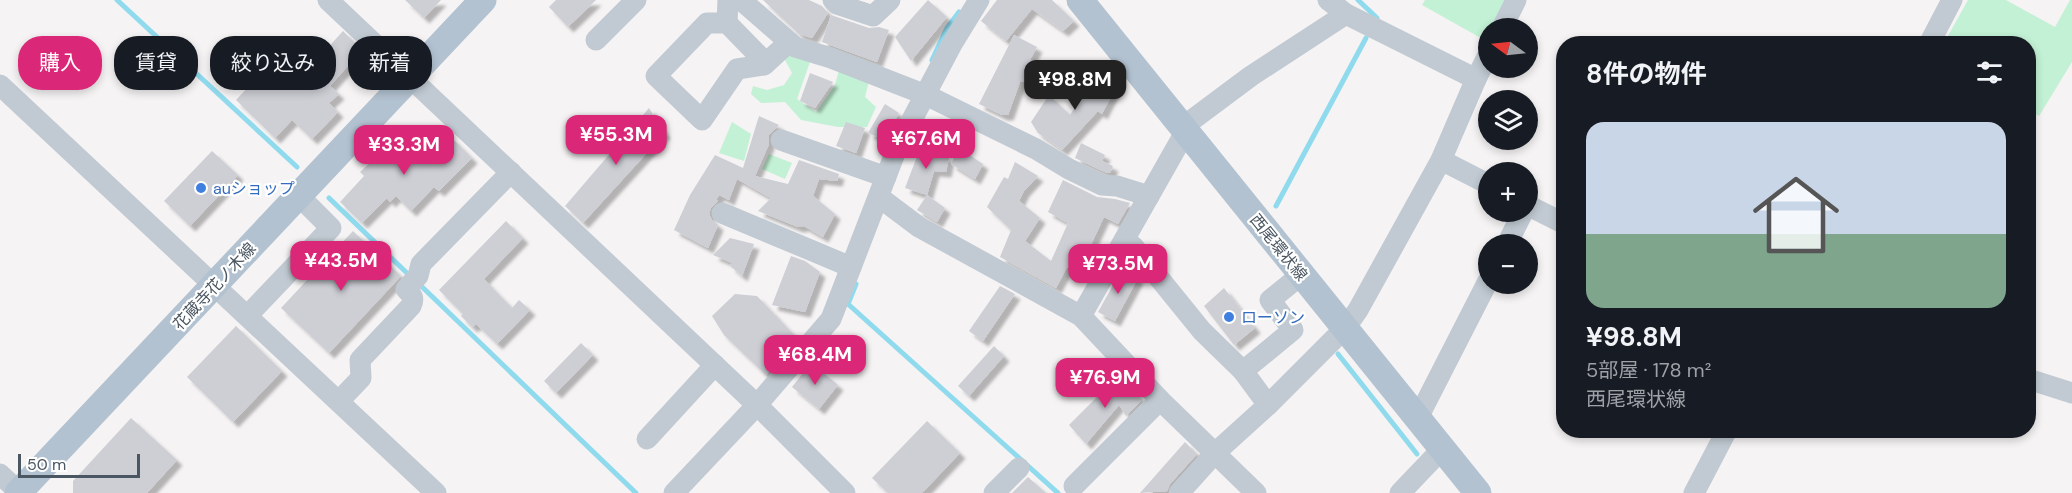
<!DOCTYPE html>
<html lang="ja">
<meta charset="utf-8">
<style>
body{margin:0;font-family:"DM Sans","Noto Sans JP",sans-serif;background:#242831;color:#f1f3f6;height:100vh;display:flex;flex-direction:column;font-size:22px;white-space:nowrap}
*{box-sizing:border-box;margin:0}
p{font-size:20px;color:#9ea1a6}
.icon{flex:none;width:33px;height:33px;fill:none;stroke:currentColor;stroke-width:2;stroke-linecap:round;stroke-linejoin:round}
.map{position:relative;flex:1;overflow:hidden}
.sheet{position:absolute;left:1556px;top:36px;width:480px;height:402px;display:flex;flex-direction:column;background:#171b24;border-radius:24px;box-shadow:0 3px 9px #0003}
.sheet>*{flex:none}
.banner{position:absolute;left:18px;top:36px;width:570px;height:54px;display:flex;gap:12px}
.needle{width:39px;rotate:285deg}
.tools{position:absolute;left:1478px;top:18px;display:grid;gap:12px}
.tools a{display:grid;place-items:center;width:60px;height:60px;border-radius:50%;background:#171b24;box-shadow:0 3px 9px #0003;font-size:30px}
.scale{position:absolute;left:18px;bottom:15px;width:122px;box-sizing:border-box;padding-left:6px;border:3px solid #4a5661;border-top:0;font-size:16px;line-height:21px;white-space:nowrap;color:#4a5661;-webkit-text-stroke:4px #fff;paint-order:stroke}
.price{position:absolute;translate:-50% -51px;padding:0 14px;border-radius:12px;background:#db2777;color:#fff;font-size:20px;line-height:39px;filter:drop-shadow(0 2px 3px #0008)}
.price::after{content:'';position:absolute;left:50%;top:36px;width:18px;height:14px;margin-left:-9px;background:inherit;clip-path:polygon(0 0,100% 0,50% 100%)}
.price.active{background:#222;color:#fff}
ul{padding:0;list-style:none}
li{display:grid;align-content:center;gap:12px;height:318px;padding:0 30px}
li+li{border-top:2px solid #363941}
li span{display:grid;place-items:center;height:186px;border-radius:18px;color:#555}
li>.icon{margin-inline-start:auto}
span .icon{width:108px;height:108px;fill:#fffc;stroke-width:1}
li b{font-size:26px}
h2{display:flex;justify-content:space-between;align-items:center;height:72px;padding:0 30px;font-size:26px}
.pill{padding:0 21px;border-radius:24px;background:#171b24;box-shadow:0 3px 9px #0003;font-size:21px;line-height:54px}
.pill.active{background:#db2777;color:#fff}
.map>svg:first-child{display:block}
</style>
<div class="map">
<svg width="2072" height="493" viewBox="0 0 2072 493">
<defs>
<filter id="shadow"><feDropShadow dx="5.5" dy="5.5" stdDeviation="1.5" flood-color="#0004"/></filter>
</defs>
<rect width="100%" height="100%" fill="#f5f3f3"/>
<!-- green -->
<g fill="#c3f1d5">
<path d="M 1425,0 L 1507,0 L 1494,28 L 1488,28 L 1488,42 L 1422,5 Z"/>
<path d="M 1968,0 L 2006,0 L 2055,27 L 2070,0 L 2072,0 L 2072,62 L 2039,116 L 2028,110 L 2028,44 L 1944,43 Z"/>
<path d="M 793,49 L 811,59 L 797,99 L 816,112 L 835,85 L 839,70 L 869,81 L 865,97 L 876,107 L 867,127 L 838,127 L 801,120 L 785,102 L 761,103 L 751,94 L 753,86 L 767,90 L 784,85 L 792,73 L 784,58 Z"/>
<path d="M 732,122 L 751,134 L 744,161 L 719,153 Z"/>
<path d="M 769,154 L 792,163 L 785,179 L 762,169 Z"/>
</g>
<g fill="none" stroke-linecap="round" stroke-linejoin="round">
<!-- stream -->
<g stroke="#90daee" stroke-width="5">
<path d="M 117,0 L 297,167"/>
<path d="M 1358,0 L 1377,18"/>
<path d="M 932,60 L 947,28 L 959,12"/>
<path d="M 329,198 L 410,276"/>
<path d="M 1276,206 L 1366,38"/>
<path d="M 417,282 L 636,493"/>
<path d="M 856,284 L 848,304 L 1058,493"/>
<path d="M 1338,354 L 1417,454"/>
</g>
</g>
<!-- building -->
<g fill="#cdcfd5" filter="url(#shadow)">
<path d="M 405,0 L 441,0 L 424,18 Z"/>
<path d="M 556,0 L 596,0 L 568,27 L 549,7 Z"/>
<path d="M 763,0 L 809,0 L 822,6 L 828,13 L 812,38 L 799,34 Z"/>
<path d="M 928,0 L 947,17 L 911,61 L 895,37 Z"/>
<path d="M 997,0 L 1052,0 L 1074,21 L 1063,31 L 1032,9 L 1006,41 L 981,21 Z"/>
<path d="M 831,15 L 869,28 L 879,27 L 889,30 L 877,62 L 822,42 Z"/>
<path d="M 343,31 L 362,50 L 330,86 L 339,94 L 329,103 L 338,112 L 312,139 L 292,120 L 275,138 L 236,100 L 292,40 L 315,62 Z"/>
<path d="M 1014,35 L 1037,47 L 1030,60 L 1032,68 L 1026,81 L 1020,82 L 1008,115 L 1002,115 L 979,104 Z"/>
<path d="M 1102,66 L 1120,79 L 1102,114 L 1098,111 L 1062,150 L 1038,133 L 1031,122 L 1049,95 L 1070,115 L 1075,107 L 1077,108 Z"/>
<path d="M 810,73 L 833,82 L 815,108 L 800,101 Z"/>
<path d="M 885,104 L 899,113 L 884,140 L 868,133 Z"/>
<path d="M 649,108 L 665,133 L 583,223 L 565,206 Z"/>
<path d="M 759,116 L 779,125 L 769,135 L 769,144 L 755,176 L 788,184 L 799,160 L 839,174 L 837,181 L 819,179 L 813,196 L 835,214 L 823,237 L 804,226 L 798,227 L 758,211 L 771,198 L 737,179 L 729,200 L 719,195 L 716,200 L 718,201 L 711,208 L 709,214 L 712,220 L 718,225 L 708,248 L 674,230 L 690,195 L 715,155 L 743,168 Z"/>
<path d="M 846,122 L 865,128 L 856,153 L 836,146 Z"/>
<path d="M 403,132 L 430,159 L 452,138 L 472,158 L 439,191 L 434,187 L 411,211 L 396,196 L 390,202 L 387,198 L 362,223 L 340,202 L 364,176 L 360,172 Z"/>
<path d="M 1081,143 L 1105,155 L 1102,161 L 1113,166 L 1110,173 L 1105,172 L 1075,158 Z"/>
<path d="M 921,146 L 949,158 L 946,172 L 934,171 L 927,195 L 905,188 Z"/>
<path d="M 959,148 L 983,164 L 975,179 L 951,164 Z"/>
<path d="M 212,151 L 238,175 L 190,226 L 164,201 Z"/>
<path d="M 1015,162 L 1038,176 L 1024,191 L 1019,201 L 1040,218 L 1025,241 L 1051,261 L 1068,223 L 1048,212 L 1063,180 L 1097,197 L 1115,199 L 1130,203 L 1118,224 L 1104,217 L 1087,253 L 1080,254 L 1074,270 L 1067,267 L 1056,288 L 1000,257 L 1011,230 L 987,207 L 1004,177 L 1008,179 Z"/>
<path d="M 927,195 L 945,208 L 937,222 L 917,210 Z"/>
<path d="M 506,221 L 523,238 L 484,279 L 512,308 L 519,300 L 530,310 L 497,344 L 476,324 L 472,327 L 461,316 L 463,314 L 439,290 Z"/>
<path d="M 353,231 L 401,276 L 329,353 L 281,308 Z"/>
<path d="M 730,238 L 754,244 L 742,276 L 730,266 L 732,263 L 713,255 Z"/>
<path d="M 791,256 L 805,261 L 820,272 L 805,312 L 772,305 Z"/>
<path d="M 1122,269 L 1138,278 L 1115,321 L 1098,312 Z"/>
<path d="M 1000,286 L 1015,294 L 983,341 L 969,331 Z"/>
<path d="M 1224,288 L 1255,328 L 1234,345 L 1204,306 Z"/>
<path d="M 735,294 L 757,296 L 797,338 L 766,375 L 724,335 L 712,316 Z"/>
<path d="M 236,326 L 282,371 L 233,422 L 187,377 Z"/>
<path d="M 581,343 L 593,355 L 556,393 L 544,381 Z"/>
<path d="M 994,346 L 1004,356 L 969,396 L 958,386 Z"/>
<path d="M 811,363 L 838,385 L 819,409 L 792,387 Z"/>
<path d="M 1118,376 L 1142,400 L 1126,416 L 1119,405 L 1086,444 L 1069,425 Z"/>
<path d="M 131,418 L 177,460 L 147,493 L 73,493 L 73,481 Z"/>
<path d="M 927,421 L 960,453 L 922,493 L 888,493 L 872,478 Z"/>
<path d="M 1185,442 L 1197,454 L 1170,484 L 1167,491 L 1140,493 Z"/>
<path d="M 1028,477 L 1046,493 L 1012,493 Z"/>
</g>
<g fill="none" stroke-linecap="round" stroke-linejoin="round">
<!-- minor -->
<g stroke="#c1cad2" stroke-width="21">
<path d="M 328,0 L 757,405 L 845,493"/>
<path d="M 728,0 L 727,23 L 707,23 L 656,76 L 702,120 L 737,69 L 764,65 L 789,42"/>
<path d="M 741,0 L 795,47 L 831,58 L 926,95 L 1036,149 L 1069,169 L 1102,185 L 1117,186 L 1149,196"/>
<path d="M 833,0 L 837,4 L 873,16 L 890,0"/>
<path d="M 1328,0 L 1346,14 L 1476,79"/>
<path d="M 727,23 L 766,63"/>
<path d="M 1502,28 L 1516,0"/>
<path d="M 596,40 L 636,0"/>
<path d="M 1929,44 L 1952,0"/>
<path d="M 0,85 L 436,493"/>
<path d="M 781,140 L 886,177"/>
<path d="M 1441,160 L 1488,184"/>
<path d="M 879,197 L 919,227 L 1081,316 L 1160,400 L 1256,493"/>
<path d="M 1527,205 L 1563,223"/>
<path d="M 722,213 L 851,267"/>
<path d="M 1507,244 L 1523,212"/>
<path d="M 1133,246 L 1202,331 L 1243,371"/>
<path d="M 248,315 L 331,228 L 299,196"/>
<path d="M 1081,316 L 1192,120 L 1251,76 L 1346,14"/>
<path d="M 2028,379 L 2072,393"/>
<path d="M 339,401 L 361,378 L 360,360 L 411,306 C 415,298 412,295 406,289 L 418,276 L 421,264 L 511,172"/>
<path d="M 1268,405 L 1243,371 L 1293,330 L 1270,300 L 1301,275"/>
<path d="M 1419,419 L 1423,408 L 1488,281"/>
<path d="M 647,439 L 715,365"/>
<path d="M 0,474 L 20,493"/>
<path d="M 1074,486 L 1160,400"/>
<path d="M 674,493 L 757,405 L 831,319 L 897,148 L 952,44 L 979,0"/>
<path d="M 994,493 L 1019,468"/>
<path d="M 1179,493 L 1215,453 L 1268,405 L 1346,327 L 1358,310 L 1441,160 L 1476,79 L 1488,55"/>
<path d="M 1400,493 L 1442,449"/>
<path d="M 1694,493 L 1727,430"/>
</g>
<!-- major -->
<g stroke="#b3c2d1" stroke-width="27">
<path d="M 1080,0 L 1478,493"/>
<path d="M 18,493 L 483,0"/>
</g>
</g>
<!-- markers -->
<g fill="#3f7fe0" stroke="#fff" stroke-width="2">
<circle cx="201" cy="188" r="6"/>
<circle cx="1229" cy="317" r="6"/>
</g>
<g text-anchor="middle" stroke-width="4.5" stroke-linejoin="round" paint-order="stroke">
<!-- shop labels -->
<g font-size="16" fill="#366cbe" stroke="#fff" text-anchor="start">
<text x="213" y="194">auショップ</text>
<text x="1241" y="323">ローソン</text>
</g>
<!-- street labels -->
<g font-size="16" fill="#4a5661" stroke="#fff">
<text transform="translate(1279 247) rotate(51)" y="6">西尾環状線</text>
<text transform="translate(214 286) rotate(-47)" y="6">花蔵寺花ノ木線</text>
</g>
</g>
</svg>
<div class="tools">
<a><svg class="needle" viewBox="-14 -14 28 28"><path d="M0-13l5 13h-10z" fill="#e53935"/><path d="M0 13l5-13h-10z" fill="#9ea1a6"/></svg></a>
<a><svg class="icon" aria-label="layers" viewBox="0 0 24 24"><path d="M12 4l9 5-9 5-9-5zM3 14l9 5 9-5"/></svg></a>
<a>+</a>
<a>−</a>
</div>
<div class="scale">50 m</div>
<b class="price active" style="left:1075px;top:111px">¥98.8M</b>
<b class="price" style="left:616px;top:166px">¥55.3M</b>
<b class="price" style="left:926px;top:170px">¥67.6M</b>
<b class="price" style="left:404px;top:176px">¥33.3M</b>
<b class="price" style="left:341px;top:292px">¥43.5M</b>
<b class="price" style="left:1118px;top:295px">¥73.5M</b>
<b class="price" style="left:815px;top:386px">¥68.4M</b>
<b class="price" style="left:1105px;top:409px">¥76.9M</b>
<div class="banner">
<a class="pill active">購入</a>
<a class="pill">賃貸</a>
<a class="pill">絞り込み</a>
<a class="pill">新着</a>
</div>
<section class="sheet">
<h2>8件の物件<svg class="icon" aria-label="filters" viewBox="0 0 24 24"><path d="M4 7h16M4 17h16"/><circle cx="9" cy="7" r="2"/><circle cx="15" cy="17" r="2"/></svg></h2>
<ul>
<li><span style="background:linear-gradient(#c9d6e8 60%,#7fa58c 0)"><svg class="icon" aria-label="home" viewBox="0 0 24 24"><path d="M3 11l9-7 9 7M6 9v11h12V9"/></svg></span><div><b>¥98.8M</b><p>5部屋 · 178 m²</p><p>西尾環状線</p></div></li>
</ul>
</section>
</div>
